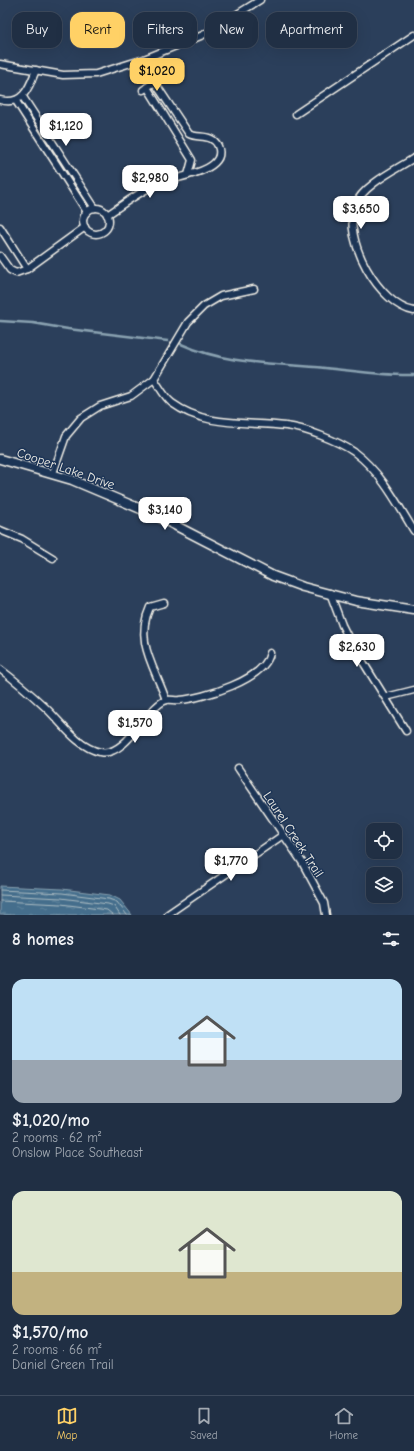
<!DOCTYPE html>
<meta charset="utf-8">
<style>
body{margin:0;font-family:"Comic Neue",sans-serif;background:#2d3b4f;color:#f1f3f6;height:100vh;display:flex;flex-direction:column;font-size:15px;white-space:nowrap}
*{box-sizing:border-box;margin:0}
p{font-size:13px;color:#a2a9b2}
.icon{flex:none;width:22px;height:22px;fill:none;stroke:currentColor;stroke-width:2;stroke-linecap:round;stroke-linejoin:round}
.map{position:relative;height:915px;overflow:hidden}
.drawer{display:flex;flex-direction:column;background:#202f44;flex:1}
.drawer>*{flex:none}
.banner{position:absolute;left:12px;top:12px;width:390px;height:36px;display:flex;gap:8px}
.fabs{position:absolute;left:366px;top:823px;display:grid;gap:8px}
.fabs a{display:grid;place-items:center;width:36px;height:36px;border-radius:8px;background:#202f44;box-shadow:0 4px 16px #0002,0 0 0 1px #3d4a5d;font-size:20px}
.price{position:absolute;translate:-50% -34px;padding:0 9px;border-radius:8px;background:#fff;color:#222;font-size:13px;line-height:26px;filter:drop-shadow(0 1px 2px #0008)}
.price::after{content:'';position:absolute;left:50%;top:24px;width:12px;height:9px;margin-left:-6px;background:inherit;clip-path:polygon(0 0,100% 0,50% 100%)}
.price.current{background:#ffd166;color:#111}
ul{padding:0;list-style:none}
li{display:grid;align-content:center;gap:8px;height:212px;padding:0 12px}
li span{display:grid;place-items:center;height:124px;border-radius:12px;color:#555}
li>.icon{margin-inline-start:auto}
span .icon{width:72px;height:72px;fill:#fffc;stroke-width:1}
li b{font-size:17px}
h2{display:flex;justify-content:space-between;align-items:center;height:48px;padding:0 12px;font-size:17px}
.tag{padding:0 14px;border-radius:12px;background:#202f44;box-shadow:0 4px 16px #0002,0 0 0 1px #3d4a5d;font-size:14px;line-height:36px}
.tag.current{background:#ffd166;color:#111}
.dock{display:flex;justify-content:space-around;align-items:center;height:56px;border-top:1px solid #3d4a5d;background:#202f44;font-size:11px;color:#a2a9b2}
.dock a{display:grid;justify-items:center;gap:2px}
.dock .current{color:#ffd166}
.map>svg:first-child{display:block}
</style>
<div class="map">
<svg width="414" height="915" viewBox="0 0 414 915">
<defs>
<pattern id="water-ripples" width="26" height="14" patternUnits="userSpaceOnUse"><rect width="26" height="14" fill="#446e8c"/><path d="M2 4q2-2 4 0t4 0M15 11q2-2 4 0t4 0" fill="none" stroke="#60839c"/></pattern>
</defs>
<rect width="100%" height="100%" fill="#2b3f5b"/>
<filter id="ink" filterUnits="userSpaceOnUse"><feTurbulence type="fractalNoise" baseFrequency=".025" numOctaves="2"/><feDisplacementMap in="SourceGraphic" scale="8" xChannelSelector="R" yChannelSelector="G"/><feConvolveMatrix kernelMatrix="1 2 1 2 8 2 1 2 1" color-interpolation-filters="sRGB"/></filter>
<g filter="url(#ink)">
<!-- water -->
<path fill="url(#water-ripples)" stroke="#8aa2b1" d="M 0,886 L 62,889 L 110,895 L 120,900 L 132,915 L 0,915 Z"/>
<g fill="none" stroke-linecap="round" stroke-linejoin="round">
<!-- shore -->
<g stroke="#aebdc3" stroke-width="1">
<path d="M 0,890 L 62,893 L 109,899 L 117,902 L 127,915"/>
<path d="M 0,895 L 61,898 L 108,904 L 114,906 L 120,915"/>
<path d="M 0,901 L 61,904 L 107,910 L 113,915"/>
</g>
<!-- stream -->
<g stroke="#8aa2b1" stroke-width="2.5">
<path d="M 0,321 L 33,323 L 68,329 L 168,341"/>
<path d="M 181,344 C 227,365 276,363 325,368 C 355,371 384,376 414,375"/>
</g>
<!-- minor casing -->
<g stroke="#f4f1e8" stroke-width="9">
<g id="minor">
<path d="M 0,64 L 63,75 L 96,74 L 144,59 L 203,35 L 260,0"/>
<path d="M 147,87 L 192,160 L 188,175"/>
<path d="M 143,90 L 159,79"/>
<path d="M 23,97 L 95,208"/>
<path d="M 0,100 C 23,106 29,88 36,70"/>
<path d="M 16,101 L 87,212"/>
<path d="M 296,114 L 414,35"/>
<path d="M 414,158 C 397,169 363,185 355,205 C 342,239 379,305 414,311"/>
<circle cx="96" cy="221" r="13"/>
<path d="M 343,214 L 353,215"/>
<path d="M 107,215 C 124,204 141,190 160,183 C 174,177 229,172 218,146 C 212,133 198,139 189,134 L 155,83"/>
<path d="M 0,227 L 27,269"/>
<path d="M 0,256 L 10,270 L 16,273 L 27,269 L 85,227"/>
<path d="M 154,379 C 159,386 165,398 172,403 C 206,428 247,421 286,426 C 305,428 338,441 354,452 C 381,472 397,503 414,531"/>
<path d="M 53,473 L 66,436 L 81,418 L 100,406 L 131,396 L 154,379 L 188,322 L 204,306 L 221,296 L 254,289"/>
<path d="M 0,530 L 22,539 L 53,558"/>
<path d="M 330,593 L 342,625 L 350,641 L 406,731"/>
<path d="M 164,603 L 150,607 C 134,642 155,667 166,700"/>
<path d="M 0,669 C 16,681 31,694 46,708 C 62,723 77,747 100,752 C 127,758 148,704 167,700 C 171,699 176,701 180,700 C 203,698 265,680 270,653"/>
<path d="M 386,697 L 414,690"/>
<path d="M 238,768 L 302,862 L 324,903 L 326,915"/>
<path d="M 168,914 L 283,835"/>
</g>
</g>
<!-- tertiary casing -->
<g stroke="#f4f1e8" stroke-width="11">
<path id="tertiary" d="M 0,459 L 72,480 L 155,515 L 273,576 L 303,587 L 356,601 L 414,610"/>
</g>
<!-- minor -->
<use href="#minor" stroke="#1d3557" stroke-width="6"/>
<!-- tertiary -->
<use href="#tertiary" stroke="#1d3557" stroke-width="8"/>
</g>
</g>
<g text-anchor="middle" stroke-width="3" stroke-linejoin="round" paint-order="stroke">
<!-- street labels -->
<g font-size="13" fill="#f4f1e8" stroke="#1d3557">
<text transform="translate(66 468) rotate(19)" y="5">Cooper Lake Drive</text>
<text transform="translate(294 834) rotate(57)" y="5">Laurel Creek Trail</text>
</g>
</g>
</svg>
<div class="fabs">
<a><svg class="icon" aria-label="locate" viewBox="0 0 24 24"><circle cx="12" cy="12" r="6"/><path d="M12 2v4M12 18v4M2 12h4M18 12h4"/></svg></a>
<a><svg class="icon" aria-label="layers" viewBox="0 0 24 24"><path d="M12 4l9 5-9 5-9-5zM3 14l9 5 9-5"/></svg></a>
</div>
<b class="price current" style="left:157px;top:92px">$1,020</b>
<b class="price" style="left:66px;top:147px">$1,120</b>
<b class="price" style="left:150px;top:199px">$2,980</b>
<b class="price" style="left:361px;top:230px">$3,650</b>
<b class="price" style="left:165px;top:531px">$3,140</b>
<b class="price" style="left:357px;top:668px">$2,630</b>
<b class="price" style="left:135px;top:744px">$1,570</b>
<b class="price" style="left:231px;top:882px">$1,770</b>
<div class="banner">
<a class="tag">Buy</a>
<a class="tag current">Rent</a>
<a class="tag">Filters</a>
<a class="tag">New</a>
<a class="tag">Apartment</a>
</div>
</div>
<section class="drawer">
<h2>8 homes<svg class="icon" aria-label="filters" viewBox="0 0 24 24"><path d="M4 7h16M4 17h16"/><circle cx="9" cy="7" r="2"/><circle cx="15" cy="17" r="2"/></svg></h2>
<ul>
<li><span style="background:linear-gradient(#bfe0f5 65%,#9aa5b1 0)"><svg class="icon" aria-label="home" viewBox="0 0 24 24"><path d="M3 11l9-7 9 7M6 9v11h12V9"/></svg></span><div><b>$1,020/mo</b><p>2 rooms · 62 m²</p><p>Onslow Place Southeast</p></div></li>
<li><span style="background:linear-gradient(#dfe7d0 65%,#c2b280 0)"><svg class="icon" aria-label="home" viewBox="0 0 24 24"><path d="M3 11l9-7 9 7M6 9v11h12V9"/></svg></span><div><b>$1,570/mo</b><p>2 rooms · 66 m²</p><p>Daniel Green Trail</p></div></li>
</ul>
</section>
<nav class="dock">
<a class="current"><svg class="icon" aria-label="map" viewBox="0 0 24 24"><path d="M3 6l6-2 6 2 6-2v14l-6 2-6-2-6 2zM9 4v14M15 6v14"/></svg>Map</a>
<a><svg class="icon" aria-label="saved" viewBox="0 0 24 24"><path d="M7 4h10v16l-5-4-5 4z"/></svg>Saved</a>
<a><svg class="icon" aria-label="home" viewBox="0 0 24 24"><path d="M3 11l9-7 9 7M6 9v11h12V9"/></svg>Home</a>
</nav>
